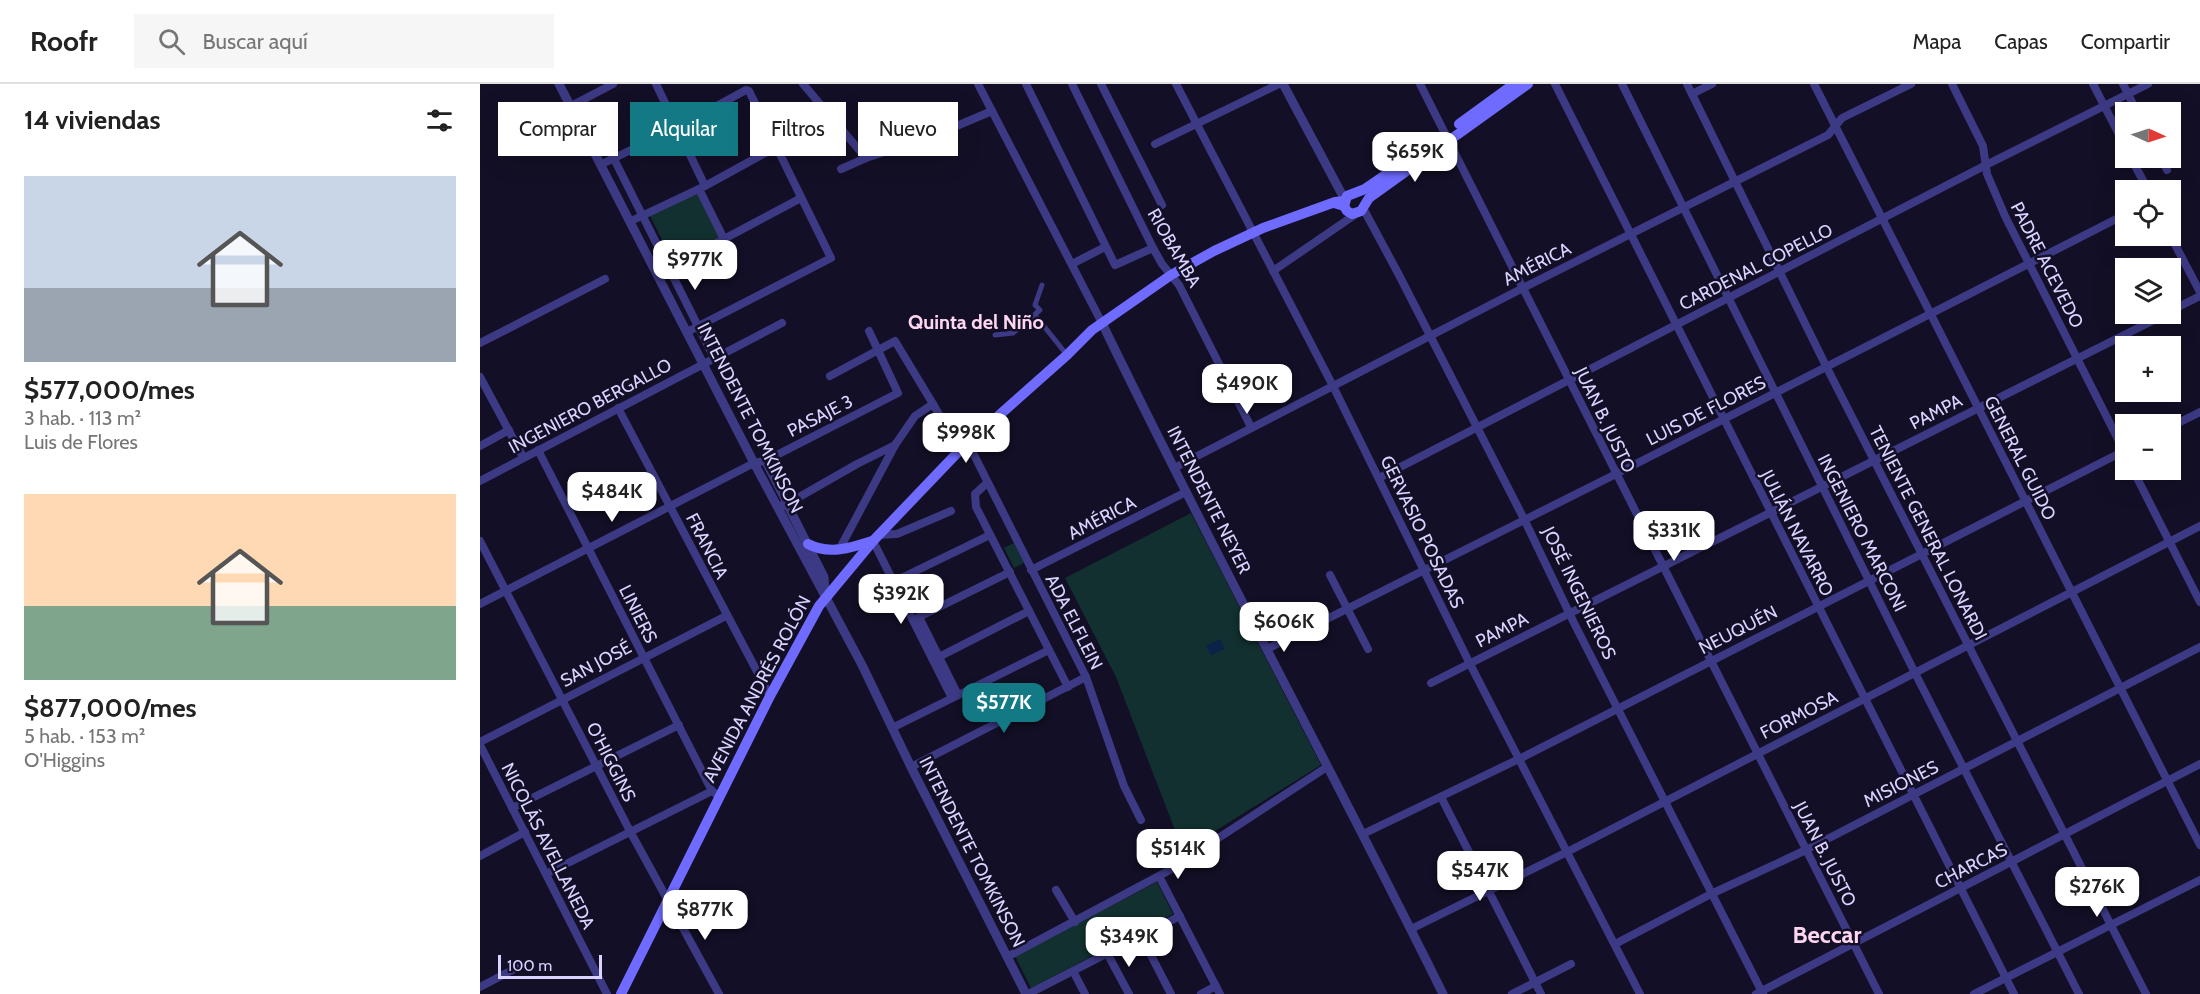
<!DOCTYPE html>
<html lang="es">
<meta charset="utf-8">
<style>
body{margin:0;font-family:Cabin,sans-serif;background:#f6f6f6;color:#222;height:100vh;display:flex;flex-direction:column;font-size:22px;white-space:nowrap}
*{box-sizing:border-box;margin:0}
p{font-size:20px;color:#767676}
.icon{flex:none;width:33px;height:33px;fill:none;stroke:currentColor;stroke-width:2;stroke-linecap:round;stroke-linejoin:round}
.map{position:relative;flex:1;overflow:hidden}
.sheet{display:flex;flex-direction:column;background:#fff;width:480px}
.sheet>*{flex:none}
.top-card{position:absolute;left:18px;top:18px;width:570px;height:54px;display:flex;gap:12px}
.needle{width:39px;rotate:93deg}
.tools{position:absolute;left:1635px;top:18px;display:grid;gap:12px}
.tools a{display:grid;place-items:center;width:66px;height:66px;border-radius:0px;background:#fff;box-shadow:0 6px 24px #0002;font-size:30px}
.scale{position:absolute;left:18px;bottom:15px;width:104px;box-sizing:border-box;padding-left:6px;border:3px solid #d9d4ff;border-top:0;font-size:16px;line-height:21px;white-space:nowrap;color:#d9d4ff;-webkit-text-stroke:4px #130f26;paint-order:stroke}
.price{position:absolute;translate:-50% -51px;padding:0 14px;border-radius:12px;background:#fff;color:#222;font-size:20px;line-height:39px;filter:drop-shadow(0 2px 3px #0008)}
.price::after{content:'';position:absolute;left:50%;top:36px;width:18px;height:14px;margin-left:-9px;background:inherit;clip-path:polygon(0 0,100% 0,50% 100%)}
.price.current{background:#137a85;color:#fff}
ul{padding:0;list-style:none}
li{display:grid;align-content:center;gap:12px;height:318px;padding:0 24px}
li span{display:grid;place-items:center;height:186px;border-radius:0px;color:#555}
li>.icon{margin-inline-start:auto}
span .icon{width:108px;height:108px;fill:#fffc;stroke-width:1}
li b{font-size:26px}
h2{display:flex;justify-content:space-between;align-items:center;height:72px;padding:0 24px;font-size:26px}
.pill{padding:0 21px;border-radius:0px;background:#fff;box-shadow:0 6px 24px #0002;font-size:21px;line-height:54px}
.pill.current{background:#137a85;color:#fff}
header{display:flex;align-items:center;gap:36px;box-sizing:border-box;height:84px;padding:0 30px;background:#fff;border-bottom:2px solid #e0e0e0}
header strong{font-size:28px}
nav{display:flex;gap:33px;margin-inline-start:auto;font-size:21px}
.search{width:420px;height:54px;background:#f6f6f6;display:flex;align-items:center;gap:15px;box-sizing:border-box;padding:0 21px;border-radius:0px;color:#767676;font-size:22px}
main{display:flex;flex:1;min-height:0}
.map>svg:first-child{display:block}
</style>
<header>
<strong>Roofr</strong>
<div class="search"><svg class="icon" aria-label="search" viewBox="0 0 24 24"><circle cx="10" cy="10" r="6"/><path d="M15 15l6 6"/></svg>Buscar aquí</div>
<nav><a>Mapa</a><a>Capas</a><a>Compartir</a></nav>
</header>
<main>
<section class="sheet">
<h2>14 viviendas<svg class="icon" aria-label="filters" viewBox="0 0 24 24"><path d="M4 7h16M4 17h16"/><circle cx="9" cy="7" r="2"/><circle cx="15" cy="17" r="2"/></svg></h2>
<ul>
<li><span style="background:linear-gradient(#c9d6e8 60%,#9aa5b1 0)"><svg class="icon" aria-label="home" viewBox="0 0 24 24"><path d="M3 11l9-7 9 7M6 9v11h12V9"/></svg></span><div><b>$577,000/mes</b><p>3 hab. · 113 m²</p><p>Luis de Flores</p></div></li>
<li><span style="background:linear-gradient(#ffd9b3 60%,#7fa58c 0)"><svg class="icon" aria-label="home" viewBox="0 0 24 24"><path d="M3 11l9-7 9 7M6 9v11h12V9"/></svg></span><div><b>$877,000/mes</b><p>5 hab. · 153 m²</p><p>O'Higgins</p></div></li>
</ul>
</section>
<div class="map">
<svg width="1720" height="910" viewBox="0 0 1720 910">
<rect width="100%" height="100%" fill="#130f26"/>
<!-- green -->
<g fill="#12302f">
<path d="M 222,103 L 245,150 L 193,177 L 169,130 Z"/>
<path d="M 711,429 L 841,681 L 703,767 L 636,593 L 585,494 Z"/>
<path d="M 534,459 L 544,479 L 534,484 L 524,464 Z"/>
<path d="M 677,798 L 693,830 L 551,904 L 535,872 Z"/>
</g>
<!-- water -->
<path fill="#0c2248" d="M 740,555 L 745,565 L 731,571 L 726,562 Z"/>
<g fill="none" stroke-linecap="round" stroke-linejoin="round">
<!-- pedestrian -->
<g stroke="#3d3a85" stroke-width="5">
<path d="M 555,231 L 587,271"/>
<path d="M 515,251 L 533,249 L 560,226 L 555,221 L 562,201"/>
</g>
<!-- minor -->
<g stroke="#3d3a85" stroke-width="8">
<path d="M 176,0 L 225,102"/>
<path d="M 323,0 L 386,74 L 453,52 L 512,27"/>
<path d="M 498,0 L 622,239"/>
<path d="M 546,0 L 635,181 L 673,164"/>
<path d="M 592,0 L 673,164 L 682,180 L 699,201 L 771,343"/>
<path d="M 621,0 L 682,121"/>
<path d="M 696,0 L 852,300 L 990,580 L 1160,910"/>
<path d="M 940,0 L 1399,910"/>
<path d="M 1075,0 L 1534,910"/>
<path d="M 1142,0 L 1435,589 L 1599,910"/>
<path d="M 1207,0 L 1346,282 L 1666,910"/>
<path d="M 1334,0 L 1720,761"/>
<path d="M 1472,0 L 1503,62 L 1507,90 L 1525,132 L 1645,369"/>
<path d="M 1613,0 L 1646,64"/>
<path d="M 1643,0 L 1657,28"/>
<path d="M 1212,10 L 1232,0"/>
<path d="M 91,22 L 133,0"/>
<path d="M 102,43 L 117,52 L 129,65 L 234,274"/>
<path d="M 675,60 L 799,0"/>
<path d="M 1651,74 L 1668,106"/>
<path d="M 1681,74 L 1687,86"/>
<path d="M 122,80 L 198,43 L 266,6 L 269,7 L 351,174 L 207,248"/>
<path d="M 361,85 L 386,74"/>
<path d="M 219,105 L 244,155"/>
<path d="M 883,124 L 919,191 L 1044,435 L 1094,539 L 1283,910"/>
<path d="M 151,137 L 225,102 L 296,63"/>
<path d="M 1690,151 L 1720,208"/>
<path d="M 592,180 L 625,163"/>
<path d="M 793,187 L 876,130"/>
<path d="M 178,190 L 321,114"/>
<path d="M 1690,227 L 1720,212"/>
<path d="M 0,259 L 125,195"/>
<path d="M 350,292 L 415,257 L 453,320"/>
<path d="M 0,293 L 43,373"/>
<path d="M 138,324 L 290,612"/>
<path d="M 1690,343 L 1720,328"/>
<path d="M 488,359 L 606,593 L 644,702 L 661,736"/>
<path d="M 0,362 L 29,346"/>
<path d="M 58,366 L 232,707"/>
<path d="M 285,377 L 307,420 L 377,380 L 415,361"/>
<path d="M 694,384 L 1043,204 L 1348,51 L 1362,34 L 1431,0"/>
<path d="M 1653,386 L 1720,518"/>
<path d="M 899,394 L 1506,81 L 1668,0"/>
<path d="M 0,397 L 302,239"/>
<path d="M 507,399 L 495,410 L 496,423 L 588,603"/>
<path d="M 398,451 L 417,450 L 471,427"/>
<path d="M 0,457 L 151,749 L 239,910"/>
<path d="M 393,457 L 472,614"/>
<path d="M 359,466 L 415,361 L 435,332 L 453,320 L 480,366"/>
<path d="M 551,486 L 706,408"/>
<path d="M 850,491 L 888,565"/>
<path d="M 413,498 L 510,451"/>
<path d="M 0,520 L 274,379 L 285,377 L 418,309 L 389,247"/>
<path d="M 439,533 L 478,611"/>
<path d="M 433,536 L 530,488"/>
<path d="M 787,565 L 1136,390 L 1646,130"/>
<path d="M 453,576 L 549,527"/>
<path d="M 951,599 L 1686,230"/>
<path d="M 412,644 L 569,566"/>
<path d="M 0,658 L 246,532"/>
<path d="M 0,661 L 127,910"/>
<path d="M 431,683 L 606,593"/>
<path d="M 961,713 L 1061,910"/>
<path d="M 32,724 L 199,641"/>
<path d="M 883,750 L 1039,675 L 1646,366"/>
<path d="M 0,772 L 45,748"/>
<path d="M 66,790 L 232,707 L 236,710"/>
<path d="M 679,792 L 740,910"/>
<path d="M 576,806 L 595,838"/>
<path d="M 931,845 L 1087,768 L 1720,442"/>
<path d="M 661,852 L 691,910"/>
<path d="M 1135,860 L 1231,810 L 1326,766 L 1720,563"/>
<path d="M 627,869 L 649,910"/>
<path d="M 527,873 L 688,787 L 847,683"/>
<path d="M 593,887 L 605,910"/>
<path d="M 0,903 L 36,884"/>
<path d="M 548,910 L 700,832"/>
<path d="M 721,910 L 736,902"/>
<path d="M 1032,910 L 1091,880"/>
<path d="M 1276,910 L 1720,680"/>
<path d="M 1494,910 L 1720,796"/>
</g>
<!-- tertiary -->
<g stroke="#3d3a85" stroke-width="9">
<path d="M 79,0 L 274,379 L 382,581 L 431,683 L 546,910"/>
<path d="M 803,0 L 865,116"/>
<path d="M 622,239 C 731,465 852,685 963,910"/>
<path d="M 298,423 L 307,420 L 344,493 L 345,510"/>
</g>
<!-- secondary -->
<g stroke="#6f6bff" stroke-width="10">
<path d="M 979,40 L 1034,0"/>
<path d="M 854,119 L 864,122 L 867,127 L 872,130 L 881,127 L 889,114 L 1048,0"/>
<path d="M 864,122 L 867,112 L 885,105 L 961,53"/>
<path d="M 328,460 C 349,471 371,464 392,457"/>
<path d="M 141,910 L 290,612 L 339,522 L 393,457 L 480,366 L 587,271 L 612,246 L 691,191 L 734,167 L 783,144 L 855,118 L 864,117"/>
</g>
</g>
<g text-anchor="middle" stroke-width="5" stroke-linejoin="round" paint-order="stroke">
<!-- street labels -->
<g font-size="18" fill="#d9d4ff" stroke="#130f26">
<text transform="translate(694 164) rotate(60)" y="6">RIOBAMBA</text>
<text transform="translate(1057 180) rotate(-27)" y="6">AMÉRICA</text>
<text transform="translate(1567 181) rotate(63)" y="6">PADRE ACEVEDO</text>
<text transform="translate(1276 183) rotate(-27)" y="6">CARDENAL COPELLO</text>
<text transform="translate(110 322) rotate(-28)" y="6">INGENIERO BERGALLO</text>
<text transform="translate(1226 327) rotate(-27)" y="6">LUIS DE FLORES</text>
<text transform="translate(1456 328) rotate(-27)" y="6">PAMPA</text>
<text transform="translate(340 332) rotate(-27)" y="6">PASAJE 3</text>
<text transform="translate(270 334) rotate(63)" y="6">INTENDENTE TOMKINSON</text>
<text transform="translate(1125 336) rotate(64)" y="6">JUAN B. JUSTO</text>
<text transform="translate(1540 374) rotate(63)" y="6">GENERAL GUIDO</text>
<text transform="translate(729 416) rotate(63)" y="6">INTENDENTE NEYER</text>
<text transform="translate(622 434) rotate(-27)" y="6">AMÉRICA</text>
<text transform="translate(942 448) rotate(64)" y="6">GERVASIO POSADAS</text>
<text transform="translate(1317 449) rotate(63)" y="6">JULIÁN NAVARRO</text>
<text transform="translate(1382 449) rotate(63)" y="6">INGENIERO MARCONI</text>
<text transform="translate(1448 449) rotate(63)" y="6">TENIENTE GENERAL LONARDI</text>
<text transform="translate(227 462) rotate(63)" y="6">FRANCIA</text>
<text transform="translate(1099 509) rotate(64)" y="6">JOSÉ INGENIEROS</text>
<text transform="translate(158 530) rotate(63)" y="6">LINIERS</text>
<text transform="translate(594 538) rotate(63)" y="6">ADA ELFLEIN</text>
<text transform="translate(1022 546) rotate(-27)" y="6">PAMPA</text>
<text transform="translate(1258 546) rotate(-27)" y="6">NEUQUÉN</text>
<text transform="translate(116 580) rotate(-28)" y="6">SAN JOSÉ</text>
<text transform="translate(277 605) rotate(-62)" y="6">AVENIDA ANDRÉS ROLÓN</text>
<text transform="translate(1319 631) rotate(-27)" y="6">FORMOSA</text>
<text transform="translate(131 678) rotate(63)" y="6">O'HIGGINS</text>
<text transform="translate(1421 700) rotate(-27)" y="6">MISIONES</text>
<text transform="translate(68 762) rotate(63)" y="6">NICOLÁS AVELLANEDA</text>
<text transform="translate(492 768) rotate(63)" y="6">INTENDENTE TOMKINSON</text>
<text transform="translate(1345 770) rotate(63)" y="6">JUAN B. JUSTO</text>
<text transform="translate(1491 782) rotate(-27)" y="6">CHARCAS</text>
</g>
<!-- neighbourhood labels -->
<g font-size="20" font-weight="bold" fill="#ffd6f0" stroke="#130f26">
<text x="496" y="245">Quinta del Niño</text>
</g>
<!-- district labels -->
<g font-size="24" font-weight="bold" fill="#ffd6f0" stroke="#130f26">
<text x="1347" y="859">Beccar</text>
</g>
</g>
</svg>
<div class="tools">
<a><svg class="needle" viewBox="-14 -14 28 28"><path d="M0-13l5 13h-10z" fill="#e53935"/><path d="M0 13l5-13h-10z" fill="#767676"/></svg></a>
<a><svg class="icon" aria-label="locate" viewBox="0 0 24 24"><circle cx="12" cy="12" r="6"/><path d="M12 2v4M12 18v4M2 12h4M18 12h4"/></svg></a>
<a><svg class="icon" aria-label="layers" viewBox="0 0 24 24"><path d="M12 4l9 5-9 5-9-5zM3 14l9 5 9-5"/></svg></a>
<a>+</a>
<a>−</a>
</div>
<div class="scale">100 m</div>
<b class="price" style="left:935px;top:99px">$659K</b>
<b class="price" style="left:215px;top:207px">$977K</b>
<b class="price" style="left:767px;top:331px">$490K</b>
<b class="price" style="left:486px;top:380px">$998K</b>
<b class="price" style="left:132px;top:439px">$484K</b>
<b class="price" style="left:1194px;top:478px">$331K</b>
<b class="price" style="left:421px;top:541px">$392K</b>
<b class="price" style="left:804px;top:569px">$606K</b>
<b class="price current" style="left:524px;top:650px">$577K</b>
<b class="price" style="left:698px;top:796px">$514K</b>
<b class="price" style="left:1000px;top:818px">$547K</b>
<b class="price" style="left:1617px;top:834px">$276K</b>
<b class="price" style="left:225px;top:857px">$877K</b>
<b class="price" style="left:649px;top:884px">$349K</b>
<div class="top-card">
<a class="pill">Comprar</a>
<a class="pill current">Alquilar</a>
<a class="pill">Filtros</a>
<a class="pill">Nuevo</a>
</div>
</div>
</main>
